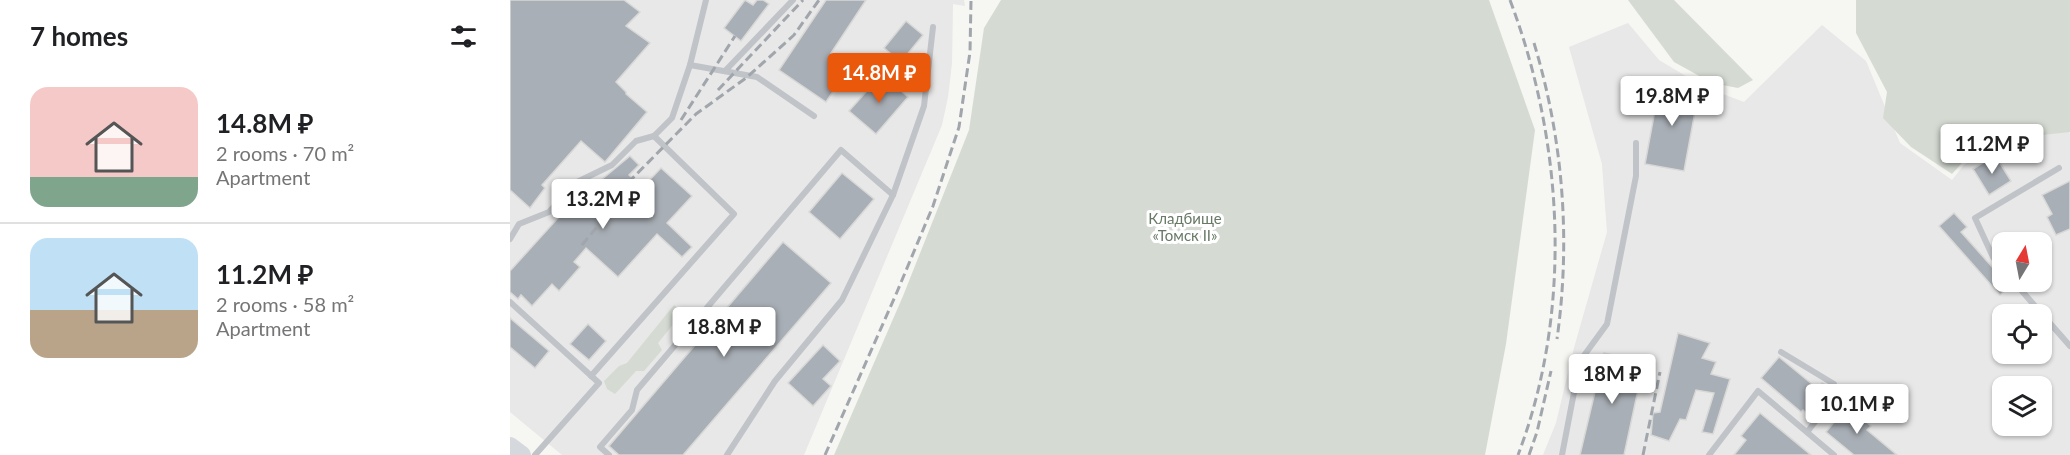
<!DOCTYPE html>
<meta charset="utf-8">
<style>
body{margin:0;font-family:Lato,sans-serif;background:#f2f2f2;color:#202124;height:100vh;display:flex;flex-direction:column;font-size:22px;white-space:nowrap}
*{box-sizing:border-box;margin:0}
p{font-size:20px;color:#757577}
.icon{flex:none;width:33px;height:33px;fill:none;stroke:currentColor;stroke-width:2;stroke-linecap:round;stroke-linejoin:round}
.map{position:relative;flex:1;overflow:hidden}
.panel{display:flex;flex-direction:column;background:#fff;width:510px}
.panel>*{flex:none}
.needle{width:39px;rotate:10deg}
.tools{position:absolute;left:1482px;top:232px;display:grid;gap:12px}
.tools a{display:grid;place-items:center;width:60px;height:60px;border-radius:12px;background:#fff;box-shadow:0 2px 4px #0004;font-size:30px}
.price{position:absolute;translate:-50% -51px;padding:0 14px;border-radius:6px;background:#fff;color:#222;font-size:20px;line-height:39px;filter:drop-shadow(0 2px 3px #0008)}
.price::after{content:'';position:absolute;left:50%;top:36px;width:18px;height:14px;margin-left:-9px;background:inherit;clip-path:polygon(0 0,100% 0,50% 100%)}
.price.active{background:#ea580c;color:#fff}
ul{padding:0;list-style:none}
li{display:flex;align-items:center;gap:18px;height:150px;padding:0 30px}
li+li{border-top:2px solid #e0e0e0}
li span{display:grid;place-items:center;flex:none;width:168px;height:120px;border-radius:18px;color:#555}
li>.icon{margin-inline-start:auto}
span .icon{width:72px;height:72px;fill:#fffc;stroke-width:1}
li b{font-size:26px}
h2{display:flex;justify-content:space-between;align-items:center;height:72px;padding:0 30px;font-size:26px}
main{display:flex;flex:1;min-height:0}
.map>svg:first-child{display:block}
</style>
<main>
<section class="panel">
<h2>7 homes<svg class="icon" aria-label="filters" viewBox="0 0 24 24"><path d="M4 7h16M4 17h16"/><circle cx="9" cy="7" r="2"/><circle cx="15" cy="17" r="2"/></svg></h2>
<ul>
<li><span style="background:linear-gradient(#f6c9c9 75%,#7fa58c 0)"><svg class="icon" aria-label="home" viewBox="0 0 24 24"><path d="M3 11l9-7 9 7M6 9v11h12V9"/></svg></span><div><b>14.8M ₽</b><p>2 rooms · 70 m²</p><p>Apartment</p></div></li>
<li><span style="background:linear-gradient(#bfe0f5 60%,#b9a48a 0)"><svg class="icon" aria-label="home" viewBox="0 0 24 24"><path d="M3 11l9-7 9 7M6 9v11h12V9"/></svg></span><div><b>11.2M ₽</b><p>2 rooms · 58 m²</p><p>Apartment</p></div></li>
</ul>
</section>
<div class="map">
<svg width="1560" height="455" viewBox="0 0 1560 455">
<rect width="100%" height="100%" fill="#f6f6f3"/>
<!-- built -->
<g fill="#e7e8e7" fill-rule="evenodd">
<path d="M 0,0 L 454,0 L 455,6 L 443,4 L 442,63 L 438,97 L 432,125 L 294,455 L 52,455 L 0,412 Z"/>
<path d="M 1118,23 L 1149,60 L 1194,87 L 1234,102 L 1312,25 L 1356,61 L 1390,143 L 1442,180 L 1454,165 L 1512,127 L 1555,122 L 1560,134 L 1560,455 L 1033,455 L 1046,423 L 1064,348 L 1097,232 L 1092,164 L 1059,47 ZM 1492,243 L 1532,243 L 1532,282 L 1492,282 ZM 1492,315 L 1532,315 L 1532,354 L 1492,354 ZM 1492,387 L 1532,387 L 1532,426 L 1492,426 Z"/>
</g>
<!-- green -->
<g fill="#d5dbd3">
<path d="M 491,0 L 979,0 L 1025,130 L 996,344 L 975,455 L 324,455 L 393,296 L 459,130 L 474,28 Z"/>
<path d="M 1118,0 L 1164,0 L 1243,80 L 1228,88 L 1202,83 L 1164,62 Z"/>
<path d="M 1346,0 L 1560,0 L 1560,132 C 1528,135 1491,139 1462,154 C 1455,158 1448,168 1442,174 L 1401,147 L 1373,118 L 1377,92 L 1346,33 Z"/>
<path d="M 164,305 L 173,312 L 148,343 L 152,350 L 134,371 L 126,371 L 105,394 L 97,389 L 94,381 L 109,366 L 117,363 Z"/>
</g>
<!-- building -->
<g fill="#a9afb6" stroke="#d8d8d6" stroke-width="1.5">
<path d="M 0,0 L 114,0 L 130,12 L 116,26 L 140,43 L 106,82 L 116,92 L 116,94 L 137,112 L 95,162 L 71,141 L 32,185 L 35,188 L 20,208 L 0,190 Z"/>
<path d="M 235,0 L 243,5 L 247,0 L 253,0 L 259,4 L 231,41 L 214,28 Z"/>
<path d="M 316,0 L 356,0 L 321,53 L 340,66 L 316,102 L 269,70 Z"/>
<path d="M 396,21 L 413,35 L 391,62 L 374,48 Z"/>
<path d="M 372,74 L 398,97 L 366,134 L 339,111 Z"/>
<path d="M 1150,83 L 1189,90 L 1174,171 L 1135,164 Z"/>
<path d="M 1485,155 L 1501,181 L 1479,195 L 1463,169 Z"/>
<path d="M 120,156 L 129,165 L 119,175 L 133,187 L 151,168 L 182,196 L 157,223 L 182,247 L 172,257 L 147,234 L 108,277 L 76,248 L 64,262 L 70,267 L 49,291 L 42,284 L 22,306 L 11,295 L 8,299 L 0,292 L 0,271 L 76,187 L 79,190 Z"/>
<path d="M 332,173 L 364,199 L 330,239 L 299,212 Z"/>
<path d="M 1560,181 L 1560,229 L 1546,235 L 1537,217 L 1542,214 L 1532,195 Z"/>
<path d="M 1444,213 L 1457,227 L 1451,232 L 1492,278 L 1492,282 L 1496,282 L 1500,286 L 1490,295 L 1429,226 Z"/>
<path d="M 273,242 L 321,283 L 173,455 L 109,455 L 99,446 Z"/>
<path d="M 0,318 L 39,351 L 25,368 L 0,347 Z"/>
<path d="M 78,324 L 96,341 L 79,360 L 60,344 Z"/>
<path d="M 1168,333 L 1200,343 L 1192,358 L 1206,362 L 1201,374 L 1220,379 L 1203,434 L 1192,432 L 1204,393 L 1186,390 L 1176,420 L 1170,419 L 1159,441 L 1141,435 L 1143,413 L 1150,412 Z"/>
<path d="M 313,345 L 330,361 L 313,379 L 321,386 L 303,406 L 278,383 Z"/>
<path d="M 1094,353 L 1134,362 L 1114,455 L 1070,455 L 1089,375 L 1077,371 L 1080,359 L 1091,362 Z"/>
<path d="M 1269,357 L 1308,389 L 1312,383 L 1320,388 L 1320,392 L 1300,416 L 1293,410 L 1291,412 L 1251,378 Z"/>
<path d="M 1337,406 L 1361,426 L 1357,430 L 1387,455 L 1344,455 L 1316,432 Z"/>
<path d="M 1250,413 L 1301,455 L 1224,455 L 1236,440 L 1231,436 Z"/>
</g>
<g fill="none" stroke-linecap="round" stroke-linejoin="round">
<!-- lane -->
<g stroke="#c0c3c7" stroke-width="6">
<path d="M 180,65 L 196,0"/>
<path d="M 215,71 L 283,0"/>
<path d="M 0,239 L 9,224 L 39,212 L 65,183 L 102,165 L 126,141 L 144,136 L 162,118 L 180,65 L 247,77 L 304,116"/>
<path d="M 1492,268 L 1483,257 L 1465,218 L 1549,168"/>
<path d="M 1504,282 L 1560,346"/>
<path d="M 0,302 L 89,383 L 25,455"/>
<path d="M 1271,352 L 1324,384 L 1326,394 L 1298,431"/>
<path d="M 81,376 L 224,214 L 144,136"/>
<path d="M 99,455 L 90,447 L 122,410 L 127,390 L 331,150 L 383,195"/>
<path d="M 217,455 L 265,381 L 332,300 L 383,195 L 414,106 L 423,27"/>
<path d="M 1052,455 L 1070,361 L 1097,324 L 1126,176 L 1126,143"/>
<path d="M 1199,455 L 1248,391 L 1324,455"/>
</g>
<!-- secondary -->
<path stroke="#d5d8dc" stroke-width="18" d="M 0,446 L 12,455"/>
<!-- rail -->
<g stroke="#a1a6ac" stroke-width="3" stroke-dasharray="9 4.5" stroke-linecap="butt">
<path d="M 1000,0 C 1054,143 1063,311 1008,455"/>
<path d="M 1024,43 C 1053,139 1061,239 1047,339"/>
<path d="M 208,90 L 293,0"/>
<path d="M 171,120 L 225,36"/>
<path d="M 99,202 L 186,114 L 236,78 L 284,35 L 309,0"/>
<path d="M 72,245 L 111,198"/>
<path d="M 315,455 L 387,292 L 423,206 L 449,127 L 460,52 L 461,0"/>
<path d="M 1019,455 L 1027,432 L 1041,371"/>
<path d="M 1133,455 L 1150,372"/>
</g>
</g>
<g text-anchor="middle" stroke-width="6" stroke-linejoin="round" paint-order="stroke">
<!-- park labels -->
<g font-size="15" fill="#687a66" stroke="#fff">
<text x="675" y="224">Кладбище<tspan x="675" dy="17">«Томск II»</tspan></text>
</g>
</g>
</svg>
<div class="tools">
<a><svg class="needle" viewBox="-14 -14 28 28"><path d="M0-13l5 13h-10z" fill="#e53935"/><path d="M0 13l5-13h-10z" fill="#757577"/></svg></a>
<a><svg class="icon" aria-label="locate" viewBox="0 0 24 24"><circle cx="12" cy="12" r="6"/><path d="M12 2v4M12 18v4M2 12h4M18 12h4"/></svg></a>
<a><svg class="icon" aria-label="layers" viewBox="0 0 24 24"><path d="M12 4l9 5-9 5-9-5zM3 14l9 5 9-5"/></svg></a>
</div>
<b class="price active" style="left:369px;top:104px">14.8M ₽</b>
<b class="price" style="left:1162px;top:127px">19.8M ₽</b>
<b class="price" style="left:1482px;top:175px">11.2M ₽</b>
<b class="price" style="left:93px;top:230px">13.2M ₽</b>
<b class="price" style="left:214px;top:358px">18.8M ₽</b>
<b class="price" style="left:1102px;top:405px">18M ₽</b>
<b class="price" style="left:1347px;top:435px">10.1M ₽</b>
</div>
</main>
